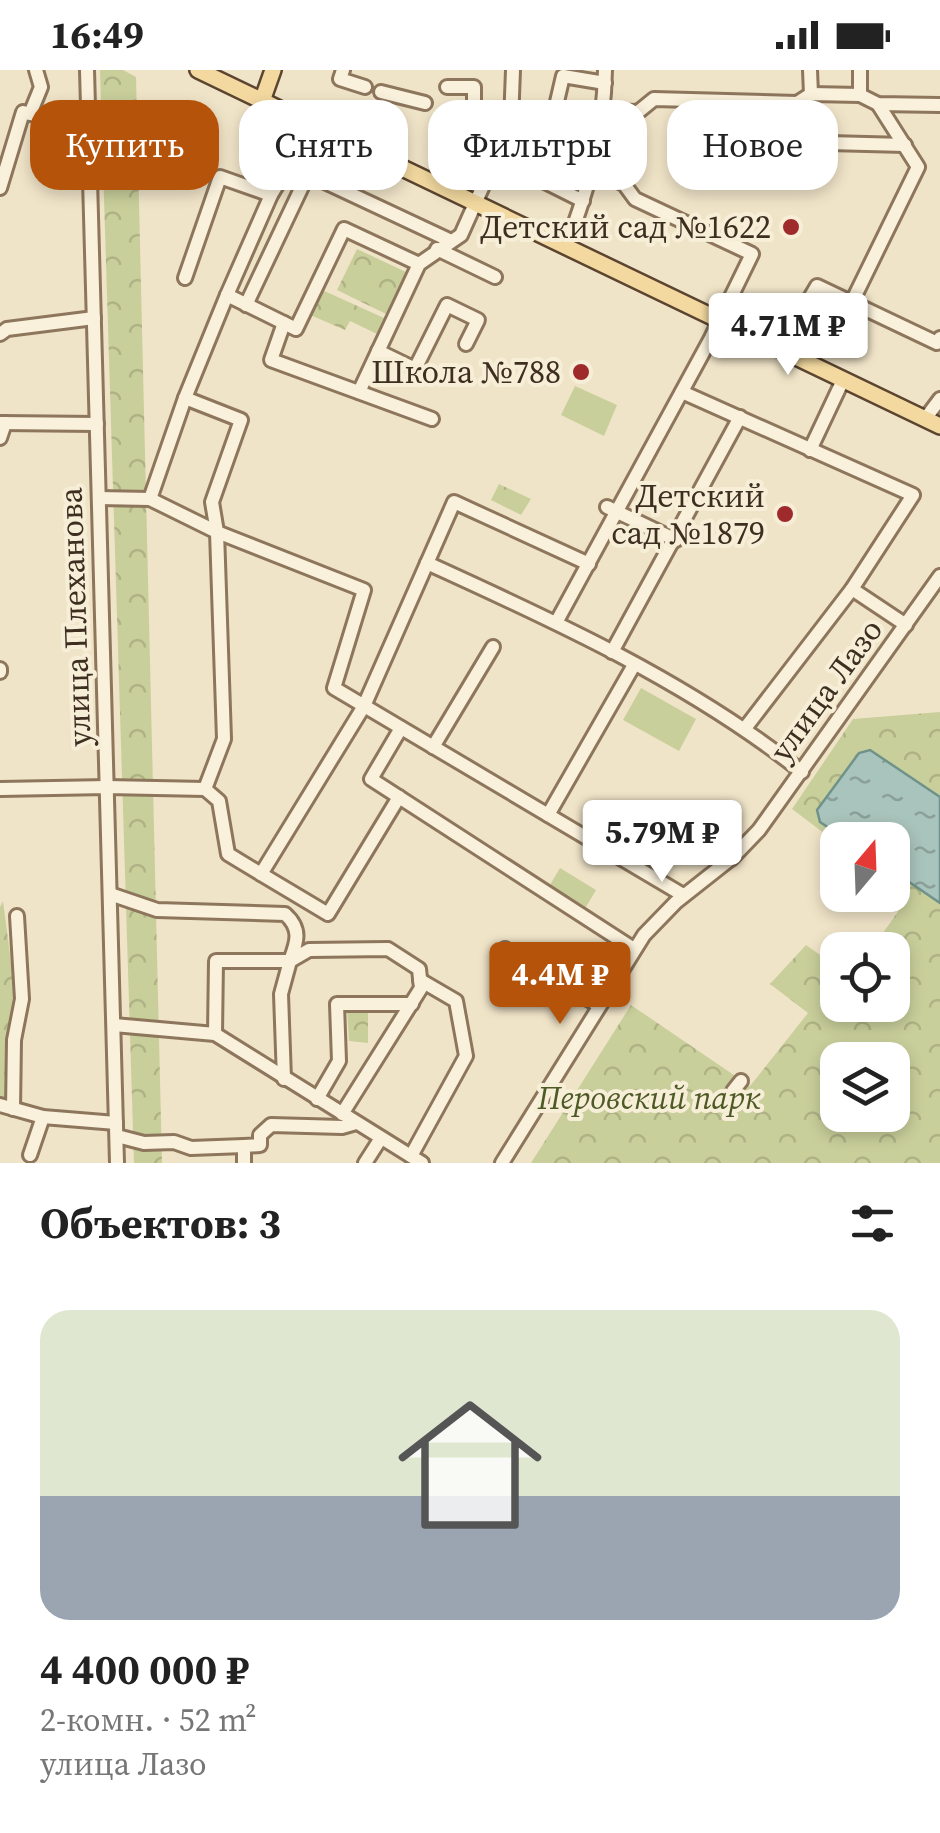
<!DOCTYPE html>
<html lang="ru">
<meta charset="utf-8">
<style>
body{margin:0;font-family:"Source Serif 4",serif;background:#f6f6f6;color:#222;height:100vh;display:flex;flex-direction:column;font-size:38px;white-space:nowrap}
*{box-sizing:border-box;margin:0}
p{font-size:32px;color:#767676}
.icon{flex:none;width:55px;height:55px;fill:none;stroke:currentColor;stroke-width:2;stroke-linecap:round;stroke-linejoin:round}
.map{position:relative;height:1093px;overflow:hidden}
.drawer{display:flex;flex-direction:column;background:#fff;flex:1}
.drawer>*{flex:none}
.guide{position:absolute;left:30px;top:30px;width:880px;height:90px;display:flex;gap:20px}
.needle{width:65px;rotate:19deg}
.buttons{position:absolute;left:820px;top:752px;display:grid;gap:20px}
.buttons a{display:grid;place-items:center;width:90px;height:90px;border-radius:20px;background:#fff;box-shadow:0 5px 15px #0003;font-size:50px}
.price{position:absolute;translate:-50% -85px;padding:0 22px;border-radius:10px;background:#fff;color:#222;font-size:32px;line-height:65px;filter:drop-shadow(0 2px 5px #0008)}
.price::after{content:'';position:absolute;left:50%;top:60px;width:30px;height:22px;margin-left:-15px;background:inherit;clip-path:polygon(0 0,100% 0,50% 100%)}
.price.active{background:#b45309;color:#fff}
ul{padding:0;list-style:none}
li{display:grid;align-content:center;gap:20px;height:530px;padding:0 40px}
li+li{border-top:2px solid #e0e0e0}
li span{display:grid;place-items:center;height:310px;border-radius:30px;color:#555}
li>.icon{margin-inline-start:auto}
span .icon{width:180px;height:180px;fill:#fffc;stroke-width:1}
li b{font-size:42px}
h2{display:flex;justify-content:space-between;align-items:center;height:120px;padding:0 40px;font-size:42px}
.tag{padding:0 35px;border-radius:30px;background:#fff;box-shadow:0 5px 15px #0003;font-size:35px;line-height:90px}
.tag.active{background:#b45309;color:#fff}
.status{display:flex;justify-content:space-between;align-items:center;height:70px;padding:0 50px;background:#fff;direction:ltr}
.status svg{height:28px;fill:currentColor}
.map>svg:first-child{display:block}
</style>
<div class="status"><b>16:49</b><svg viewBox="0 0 49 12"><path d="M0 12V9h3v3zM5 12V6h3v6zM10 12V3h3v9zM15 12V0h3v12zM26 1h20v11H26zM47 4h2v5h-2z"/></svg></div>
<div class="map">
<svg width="940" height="1093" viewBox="0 0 940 1093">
<defs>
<pattern id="forest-crowns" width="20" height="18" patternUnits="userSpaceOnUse" patternTransform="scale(2.5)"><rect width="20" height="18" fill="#c9cf9b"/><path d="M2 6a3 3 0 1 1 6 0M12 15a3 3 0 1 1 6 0" fill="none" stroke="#aeb285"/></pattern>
<pattern id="water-ripples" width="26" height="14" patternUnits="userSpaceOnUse" patternTransform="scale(2.5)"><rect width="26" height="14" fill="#a9c4bc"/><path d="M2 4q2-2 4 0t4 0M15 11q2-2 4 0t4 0" fill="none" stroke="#8ba098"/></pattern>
</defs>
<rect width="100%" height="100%" fill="#f0e4c8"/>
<!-- forest -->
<g fill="url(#forest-crowns)" fill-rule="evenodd">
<path d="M 100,0 L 123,0 L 136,7 L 162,1093 L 134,1093 Z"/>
<path d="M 357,179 L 406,202 L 386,244 L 337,220 Z"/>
<path d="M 320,219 L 384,248 L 377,264 L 350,251 L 345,260 L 308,244 Z"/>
<path d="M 499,414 L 531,429 L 521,445 L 491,430 Z"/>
<path d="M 940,642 L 940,1093 L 531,1093 L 631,935 L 750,1016 L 808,943 L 770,914 L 806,875 L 837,897 L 838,935 L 892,935 L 892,880 L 871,880 L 909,826 L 893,813 L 892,770 L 838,770 L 837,773 L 792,739 L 853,649 ZM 838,990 L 892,990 L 892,1045 L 838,1045 Z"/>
<path d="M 3,831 L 14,915 L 5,1030 L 0,1028 L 0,837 Z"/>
<path d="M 368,938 L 368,973 L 349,971 L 347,939 Z"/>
</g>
<!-- pitch -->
<g fill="#c9cf9b">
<path d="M 575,316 L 617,335 L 604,366 L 561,345 Z"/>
<path d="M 641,618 L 696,649 L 679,681 L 623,650 Z"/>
<path d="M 560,798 L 596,820 L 586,837 L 550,815 Z"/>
</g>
<!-- water -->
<path fill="url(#water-ripples)" stroke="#6f938a" stroke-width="2.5" d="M 870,680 L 940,727 L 940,833 L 893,801 L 892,770 L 847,770 L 820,752 L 817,740 L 859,683 Z"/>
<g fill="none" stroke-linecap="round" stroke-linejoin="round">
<!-- minor casing -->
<g stroke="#8d765c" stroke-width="18">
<g id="minor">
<path d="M 87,0 L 117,1093"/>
<path d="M 343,0 L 340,9 L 365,17"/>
<path d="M 810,0 L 811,24"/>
<path d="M 860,0 L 860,25"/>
<path d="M 447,17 L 474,17 L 474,41"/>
<path d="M 381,22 L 425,33"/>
<path d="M 739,32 L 740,61 L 752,71 L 905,75"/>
<path d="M 605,41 L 638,42 L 654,29 L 797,33 L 811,24 L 860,25 L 878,34 L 940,35"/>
<path d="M 30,44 L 41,17 L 36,0"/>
<path d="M 441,50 L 465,61 L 474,41 L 511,53"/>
<path d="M 291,92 L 308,104 L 451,171"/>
<path d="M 0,118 L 23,42 L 69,54 L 89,53"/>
<path d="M 583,131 L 539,109 L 563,6 L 605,13"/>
<path d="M 566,177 C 589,117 604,64 605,0"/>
<path d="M 437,179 L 495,207"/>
<path d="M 185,208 L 220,107 L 271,125"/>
<path d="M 227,225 L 296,259 L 344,159 L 419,194"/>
<path d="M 852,232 L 918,97 L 878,34"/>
<path d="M 246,235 L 308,104"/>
<path d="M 284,253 L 271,290 L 432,349"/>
<path d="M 0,264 L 7,259 L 94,248"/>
<path d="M 780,279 L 817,216 L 937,273 L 940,268"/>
<path d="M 378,281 L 415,299 L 447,235 L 478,250 L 466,274"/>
<path d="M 359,322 L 419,194 L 461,165 L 511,53 L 513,0"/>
<path d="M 682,322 L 913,425 L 852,519 L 746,657"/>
<path d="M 925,349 L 940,329"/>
<path d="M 0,353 L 97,354"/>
<path d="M 0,368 L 5,353"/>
<path d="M 810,380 L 843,310"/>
<path d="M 99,428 L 150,429 L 217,462 L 364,520 L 334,618 L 683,825"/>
<path d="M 150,429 L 185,328 L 227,225 L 271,125 L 291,92 L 289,70 L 299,48"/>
<path d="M 607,437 L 676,470"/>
<path d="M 427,493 C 557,552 690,613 802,702"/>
<path d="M 852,519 L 906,555"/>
<path d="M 557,551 L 711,268 L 752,184 L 635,129 L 624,114 L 592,100"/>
<path d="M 612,582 L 740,347"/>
<path d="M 0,602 L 0,599"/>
<path d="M 401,658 L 371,709 L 634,879"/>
<path d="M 433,677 L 493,577"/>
<path d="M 0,719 L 107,717 L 205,719 L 224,669 L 217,462 L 212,432 L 241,350 L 185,328"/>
<path d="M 205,719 L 219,731 L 228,784 L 261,804 L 364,636 L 454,432 L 589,494"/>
<path d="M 548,745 L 634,595"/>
<path d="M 670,748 L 731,789"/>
<path d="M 261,804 L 328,844 L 399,727"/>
<path d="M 110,824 L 157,840 L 285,844 C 302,859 297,872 290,891 L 309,880 L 388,879 L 419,899 L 421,918 L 342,1044"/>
<path d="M 505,879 L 598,935"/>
<path d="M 114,955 L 215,964 L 422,1093"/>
<path d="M 215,964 L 216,891 L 290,891 L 281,924 L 284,1009"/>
<path d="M 733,1021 L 741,1011"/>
<path d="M 317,1029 L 339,991 L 337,934 L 412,934"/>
<path d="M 0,1035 L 43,1047 L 116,1053"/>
<path d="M 13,1039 L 14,970 L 22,929 L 17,846"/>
<path d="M 117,1066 L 144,1073 L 174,1072 L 191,1078 L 244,1076"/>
<path d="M 30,1085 L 43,1047"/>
<path d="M 411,1086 L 466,986 L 456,931 L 420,910"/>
<path d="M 244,1093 L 244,1076 L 260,1075 L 260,1065 L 271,1055 L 342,1057 L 356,1053"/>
<path d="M 365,1093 L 381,1068"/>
<path d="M 502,1093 L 644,865 L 676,832 L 733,787 L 759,760 L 940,506"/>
</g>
</g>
<!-- major casing -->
<g stroke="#5b4430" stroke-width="20">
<g id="major">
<path d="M 198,0 L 940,356"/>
<path d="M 262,31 L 273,0"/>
</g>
</g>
<!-- minor -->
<use href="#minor" stroke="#faf1dc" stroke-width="12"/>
<!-- major -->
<use href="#major" stroke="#f3d9a0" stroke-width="15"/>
</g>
<!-- markers -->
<g fill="#9e2a2b" stroke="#f7eed8" stroke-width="4">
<circle cx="791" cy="157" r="10"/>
<circle cx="581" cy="302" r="10"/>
<circle cx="785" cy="444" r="10"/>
</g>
<g text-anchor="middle" stroke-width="8" stroke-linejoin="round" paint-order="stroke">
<!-- poi labels -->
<g font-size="32" fill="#3d2e20" stroke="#f7eed8" text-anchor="end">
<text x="771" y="168">Детский сад №1622</text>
<text x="561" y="313">Школа №788</text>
<text x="765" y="437">Детский<tspan x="765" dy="37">сад №1879</tspan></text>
</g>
<!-- street labels -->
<g font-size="32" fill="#3d2e20" stroke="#f7eed8">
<text transform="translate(75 547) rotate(-92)" y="11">улица Плеханова</text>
<text transform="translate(826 620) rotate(-54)" y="11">улица Лазо</text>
</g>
<!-- park labels -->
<g font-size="32" font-style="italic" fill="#4d5a26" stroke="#f7eed8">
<text x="649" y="1039">Перовский парк</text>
</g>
</g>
</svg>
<div class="buttons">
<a><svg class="needle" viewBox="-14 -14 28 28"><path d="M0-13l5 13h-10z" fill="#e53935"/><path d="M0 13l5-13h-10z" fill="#767676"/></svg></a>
<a><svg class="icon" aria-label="locate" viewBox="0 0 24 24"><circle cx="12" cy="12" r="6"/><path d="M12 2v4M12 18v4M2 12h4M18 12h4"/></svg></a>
<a><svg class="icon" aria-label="layers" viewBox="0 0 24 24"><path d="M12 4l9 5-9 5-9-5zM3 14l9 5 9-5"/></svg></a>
</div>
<b class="price" style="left:788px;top:308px">4.71M ₽</b>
<b class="price" style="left:662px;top:815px">5.79M ₽</b>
<b class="price active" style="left:560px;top:957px">4.4M ₽</b>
<div class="guide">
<a class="tag active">Купить</a>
<a class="tag">Снять</a>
<a class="tag">Фильтры</a>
<a class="tag">Новое</a>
</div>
</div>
<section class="drawer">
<h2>Объектов: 3<svg class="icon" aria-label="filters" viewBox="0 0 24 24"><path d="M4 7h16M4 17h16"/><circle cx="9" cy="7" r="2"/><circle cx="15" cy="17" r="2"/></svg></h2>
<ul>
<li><span style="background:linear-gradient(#dfe7d0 60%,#9aa5b1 0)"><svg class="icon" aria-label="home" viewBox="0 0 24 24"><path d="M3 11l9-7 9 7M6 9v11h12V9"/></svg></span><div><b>4 400 000 ₽</b><p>2-комн. · 52 m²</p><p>улица Лазо</p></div></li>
</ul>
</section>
